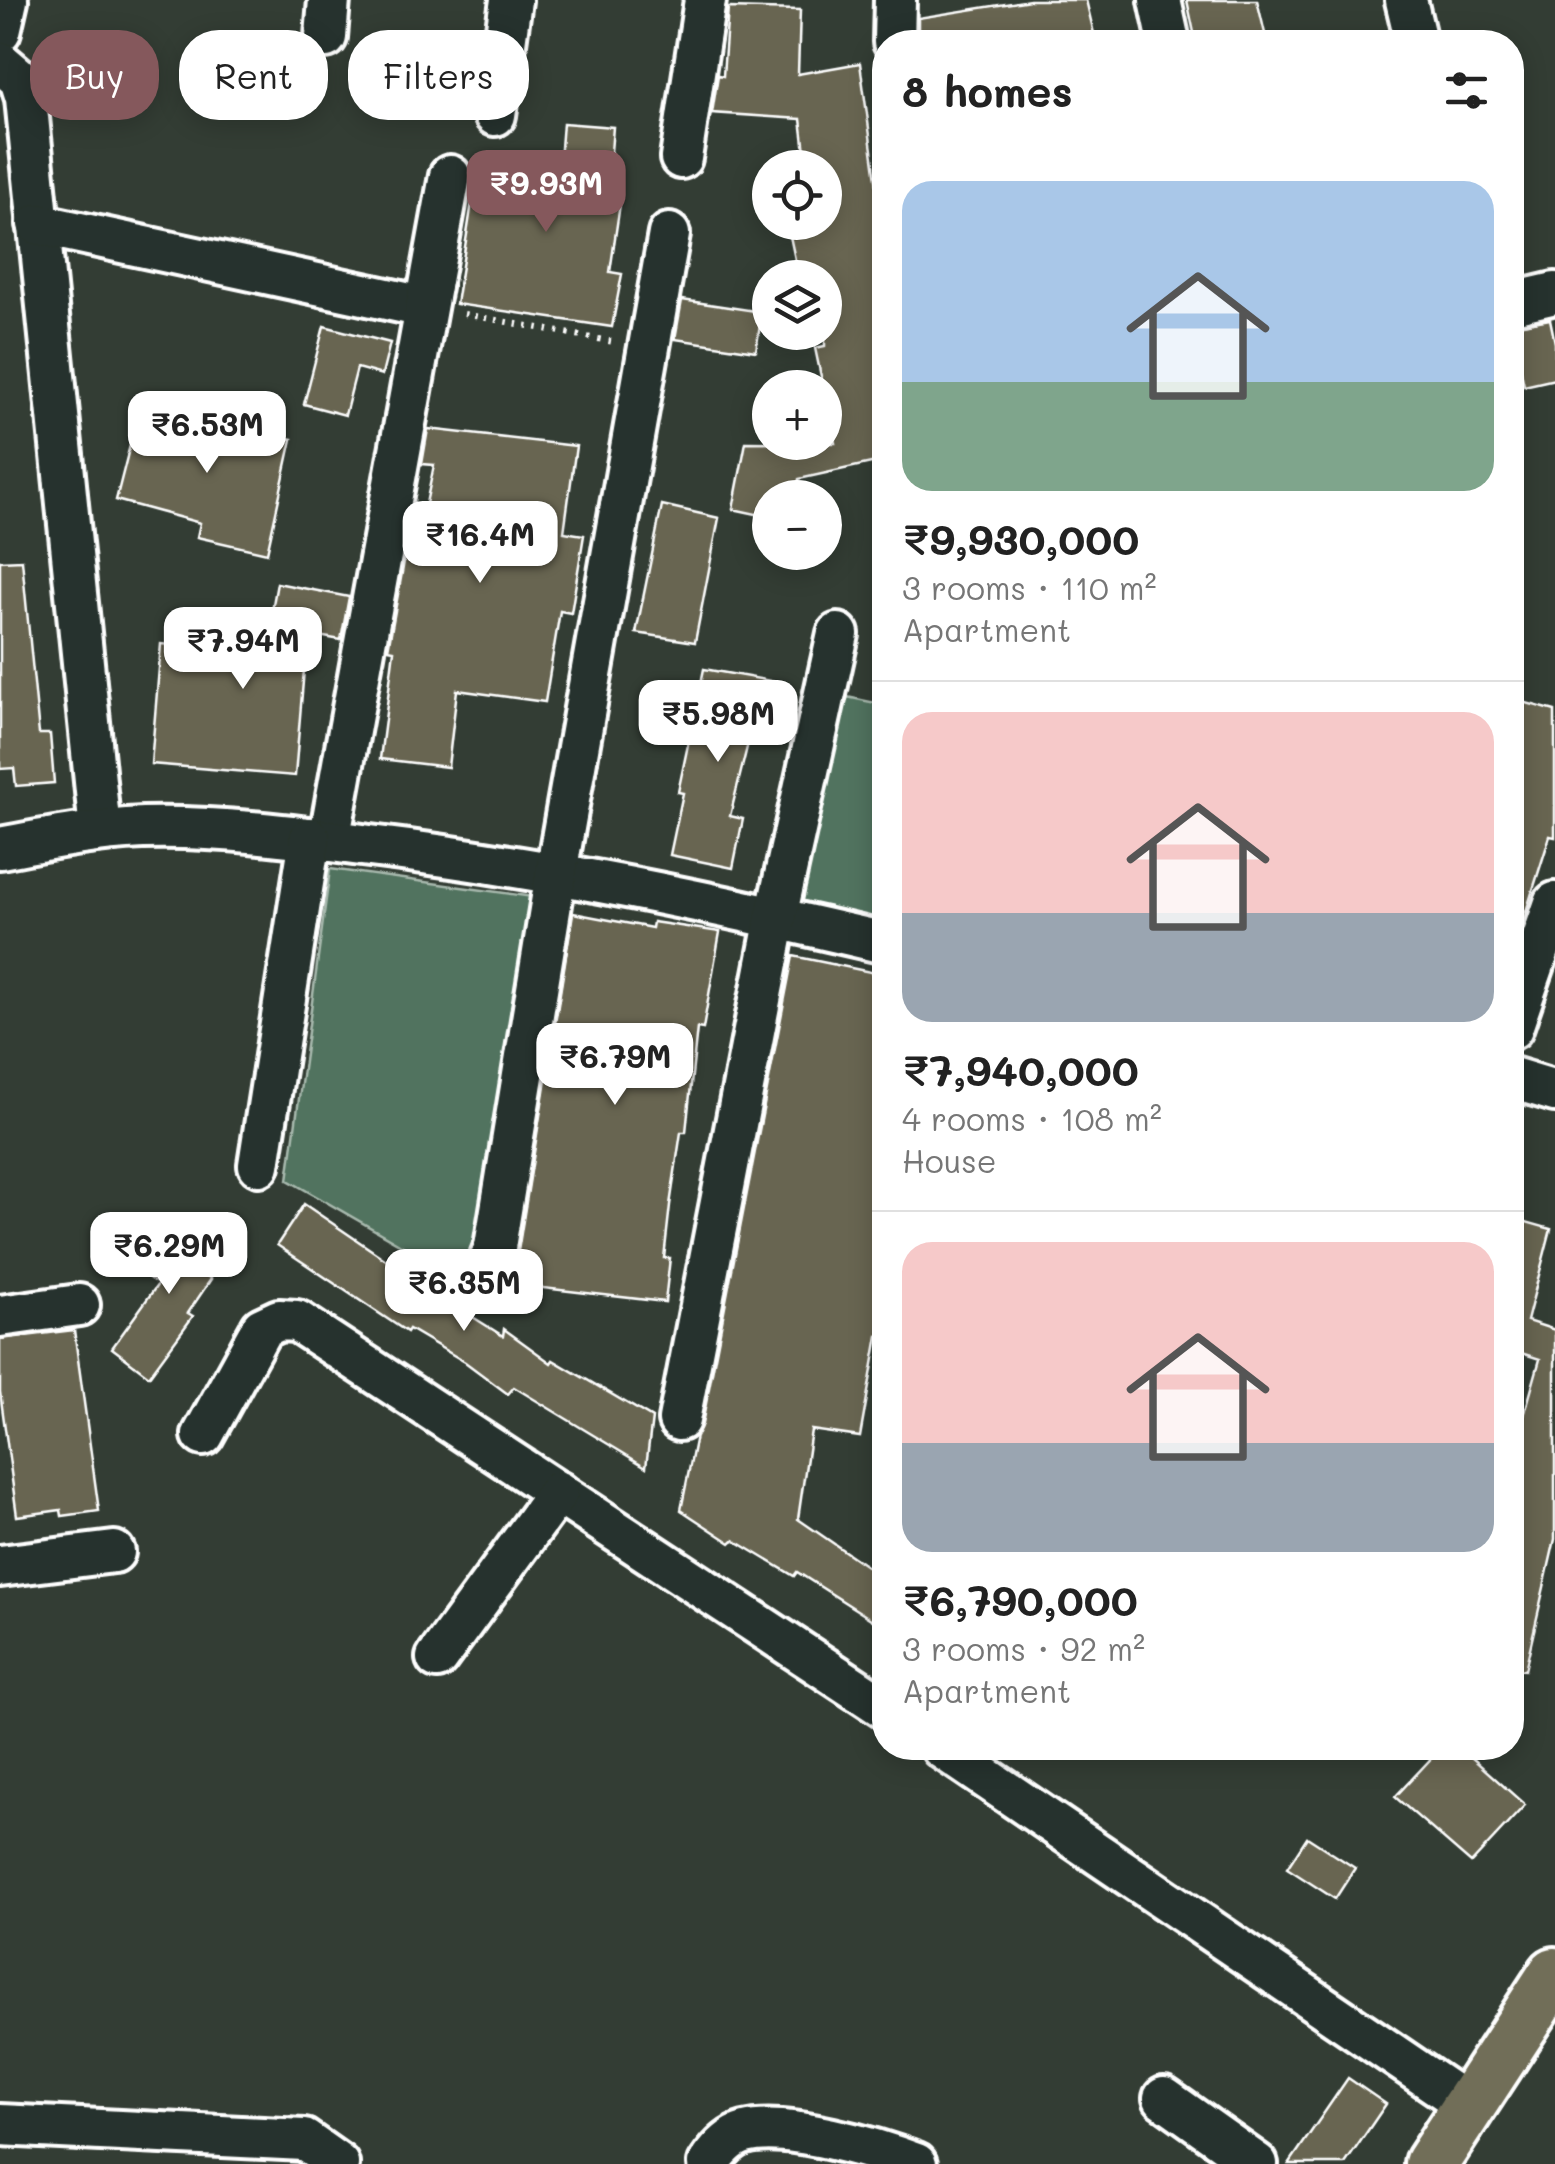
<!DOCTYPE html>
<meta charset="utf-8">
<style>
body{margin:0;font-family:Mali,sans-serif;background:#f6f6f6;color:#222;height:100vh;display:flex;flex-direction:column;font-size:38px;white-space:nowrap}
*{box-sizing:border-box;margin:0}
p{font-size:32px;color:#767676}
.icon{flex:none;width:55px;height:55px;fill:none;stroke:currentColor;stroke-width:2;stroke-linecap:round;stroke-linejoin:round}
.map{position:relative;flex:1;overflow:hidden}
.sheet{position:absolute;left:872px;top:30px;width:652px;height:1730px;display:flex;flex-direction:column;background:#fff;border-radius:40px;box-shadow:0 5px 25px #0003}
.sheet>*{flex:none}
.top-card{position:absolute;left:30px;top:30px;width:692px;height:90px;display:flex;gap:20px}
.fabs{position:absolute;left:752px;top:150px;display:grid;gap:20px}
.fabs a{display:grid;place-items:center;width:90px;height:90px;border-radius:50%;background:#fff;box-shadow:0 5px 25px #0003;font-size:50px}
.price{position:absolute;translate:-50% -85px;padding:0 22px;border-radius:20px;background:#fff;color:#222;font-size:32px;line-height:65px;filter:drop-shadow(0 2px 5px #0008)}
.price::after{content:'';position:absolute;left:50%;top:60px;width:30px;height:22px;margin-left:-15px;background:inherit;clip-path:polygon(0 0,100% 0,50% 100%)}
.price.current{background:#85585c;color:#fff}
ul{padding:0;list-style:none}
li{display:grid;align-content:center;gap:20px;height:530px;padding:0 30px}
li+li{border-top:2px solid #e0e0e0}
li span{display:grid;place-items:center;height:310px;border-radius:30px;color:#555}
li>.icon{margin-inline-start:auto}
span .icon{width:180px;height:180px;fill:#fffc;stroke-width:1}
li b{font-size:42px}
h2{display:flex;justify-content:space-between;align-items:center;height:120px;padding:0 30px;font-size:42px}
.chip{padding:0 35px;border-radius:40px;background:#fff;box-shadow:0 5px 25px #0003;font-size:35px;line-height:90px}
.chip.current{background:#85585c;color:#fff}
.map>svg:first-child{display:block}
</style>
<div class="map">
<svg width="1555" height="2164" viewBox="0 0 1555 2164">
<rect width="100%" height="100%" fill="#333d34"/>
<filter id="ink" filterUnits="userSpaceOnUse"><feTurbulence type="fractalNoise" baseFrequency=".01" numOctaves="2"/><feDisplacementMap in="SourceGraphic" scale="20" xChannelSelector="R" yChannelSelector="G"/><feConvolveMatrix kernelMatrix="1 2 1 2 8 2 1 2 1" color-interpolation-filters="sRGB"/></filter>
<g filter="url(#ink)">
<!-- green -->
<g fill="#51735e" stroke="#a8b9ae" stroke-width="2.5">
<path d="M 847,697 L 885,705 L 885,920 L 801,901 Z"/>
<path d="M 330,869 L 533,897 L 477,1256 L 408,1249 L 288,1180 Z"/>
</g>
<!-- building -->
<g fill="#676551" stroke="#fff" stroke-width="2.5">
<path d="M 1030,0 L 1086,0 L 1096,42 L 918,42 L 918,18 Z"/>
<path d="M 1187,0 L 1257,0 L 1267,42 L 1196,42 Z"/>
<path d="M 728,8 L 800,10 L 798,74 L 860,63 L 885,245 L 885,460 L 799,479 L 795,498 L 770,498 L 770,517 L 733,509 L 746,442 L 835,443 L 815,348 L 825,346 L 825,278 L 799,278 L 787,222 L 825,222 L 825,168 L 807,168 L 801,119 L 712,113 L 718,75 L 723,76 Z"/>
<path d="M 563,123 L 613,127 L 607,202 L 620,204 L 610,272 L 622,274 L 612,327 L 456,304 L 479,158 L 559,173 Z"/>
<path d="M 682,300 L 762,312 L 756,351 L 675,339 Z"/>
<path d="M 1550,319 L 1555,343 L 1555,379 L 1524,386 L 1512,326 Z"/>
<path d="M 324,326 L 390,343 L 382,375 L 357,368 L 345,415 L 304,404 Z"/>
<path d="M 140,406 L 292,439 L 267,553 L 197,537 L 200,523 L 116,500 Z"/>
<path d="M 428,429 L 576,446 L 564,532 L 584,535 L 571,613 L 560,611 L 545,702 L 457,690 L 448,767 L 380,759 L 394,650 L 388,649 L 405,556 L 415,557 L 434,465 L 422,464 Z"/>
<path d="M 662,505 L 719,518 L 695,642 L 636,633 Z"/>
<path d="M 22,560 L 39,734 L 50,734 L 54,783 L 16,786 L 14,768 L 0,769 L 0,561 Z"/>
<path d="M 277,583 L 349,597 L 341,640 L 307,634 L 295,776 L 151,764 L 161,644 L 264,653 Z"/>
<path d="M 704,669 L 776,682 L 767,734 L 751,731 L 730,816 L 743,819 L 733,868 L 670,855 L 683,793 L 678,792 Z"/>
<path d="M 1512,699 L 1555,711 L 1555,837 L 1550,836 L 1518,937 L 1512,936 Z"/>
<path d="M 573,913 L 652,928 L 653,922 L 720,932 L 703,1029 L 697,1028 L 686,1132 L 681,1132 L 670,1205 L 664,1258 L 670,1258 L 665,1302 L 508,1284 L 518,1251 Z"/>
<path d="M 793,956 L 885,975 L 885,1337 L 878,1336 L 860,1437 L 811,1430 L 798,1519 L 885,1579 L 885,1628 L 797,1572 L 794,1576 L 734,1540 L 731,1543 L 681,1510 L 696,1436 L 702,1424 Z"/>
<path d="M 304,1204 L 433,1292 L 503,1336 L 504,1329 L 551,1363 L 553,1360 L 652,1418 L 646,1467 L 514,1387 L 508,1394 L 465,1362 L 409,1329 L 407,1332 L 277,1245 Z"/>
<path d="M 188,1216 L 221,1239 L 200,1271 L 211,1279 L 188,1313 L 193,1316 L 149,1376 L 112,1348 L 158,1284 L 147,1277 Z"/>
<path d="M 1512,1218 L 1551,1229 L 1527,1321 L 1555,1330 L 1555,1539 L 1525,1670 L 1512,1669 L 1512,1420 L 1522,1423 L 1540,1359 L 1512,1350 Z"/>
<path d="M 74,1330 L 99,1511 L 62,1516 L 61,1510 L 17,1516 L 0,1392 L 0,1339 Z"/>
<path d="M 1441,1748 L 1461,1748 L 1525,1805 L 1471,1863 L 1395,1797 Z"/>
<path d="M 1307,1837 L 1355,1868 L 1335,1899 L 1287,1868 Z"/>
<path d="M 1348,2078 L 1386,2104 L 1345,2164 L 1289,2164 Z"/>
</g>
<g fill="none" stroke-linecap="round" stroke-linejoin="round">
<!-- minor casing -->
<g stroke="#fff" stroke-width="48">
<g id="minor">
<path d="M 1160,0 L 1169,42"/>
<path d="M 1406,0 L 1416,42"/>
<path d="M 0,31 L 7,0"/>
<path d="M 326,37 L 329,0"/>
<path d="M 894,42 L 895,0"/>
<path d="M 0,62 L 20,79 L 26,98 L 100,831"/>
<path d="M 495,115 L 511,0"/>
<path d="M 681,158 L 705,0"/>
<path d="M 38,224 L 424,307"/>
<path d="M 1512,303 L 1555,293"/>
<path d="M 329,841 L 450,176"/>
<path d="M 0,848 C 48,839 94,830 143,828 C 219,826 295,836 370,846 C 543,867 715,903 885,943"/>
<path d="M 1512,1028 L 1555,903"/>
<path d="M 1512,1078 L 1555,1091"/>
<path d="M 259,1165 L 310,838"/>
<path d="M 479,1287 L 495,1247 L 556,873 L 669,234"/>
<path d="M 0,1316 L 79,1305"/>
<path d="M 679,1420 L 776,917 L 838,634"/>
<path d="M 203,1435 L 262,1328 L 279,1320 L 297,1321 L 885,1708"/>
<path d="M 0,1566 L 114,1552"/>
<path d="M 437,1658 L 558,1492"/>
<path d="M 942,1748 L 1469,2106"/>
<path d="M 1164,2098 L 1257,2164"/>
<path d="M 0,2125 L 304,2140 L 338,2164"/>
<path d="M 709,2164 C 717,2152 730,2137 745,2133 C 786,2122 877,2149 916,2164"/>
</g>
</g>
<!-- major casing -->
<g stroke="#fff" stroke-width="60">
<path id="major" d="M 1431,2164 L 1555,1974"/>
</g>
<!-- path -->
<path stroke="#fff" stroke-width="6" stroke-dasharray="2.5 8" stroke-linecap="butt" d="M 464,314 L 614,342"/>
<!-- minor -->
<use href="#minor" stroke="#26332d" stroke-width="40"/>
<!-- major -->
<use href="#major" stroke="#716e59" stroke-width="52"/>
</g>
</g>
</svg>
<div class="fabs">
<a><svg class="icon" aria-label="locate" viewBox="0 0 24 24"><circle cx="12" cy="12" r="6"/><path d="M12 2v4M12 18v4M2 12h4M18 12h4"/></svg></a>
<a><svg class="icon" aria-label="layers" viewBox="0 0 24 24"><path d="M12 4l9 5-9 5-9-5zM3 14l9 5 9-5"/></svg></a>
<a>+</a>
<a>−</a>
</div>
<b class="price current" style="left:546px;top:235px">₹9.93M</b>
<b class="price" style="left:207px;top:476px">₹6.53M</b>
<b class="price" style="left:480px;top:586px">₹16.4M</b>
<b class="price" style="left:243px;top:692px">₹7.94M</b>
<b class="price" style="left:718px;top:765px">₹5.98M</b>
<b class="price" style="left:615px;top:1108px">₹6.79M</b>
<b class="price" style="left:169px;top:1297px">₹6.29M</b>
<b class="price" style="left:464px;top:1334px">₹6.35M</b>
<div class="top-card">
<a class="chip current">Buy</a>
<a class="chip">Rent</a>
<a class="chip">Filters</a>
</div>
<section class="sheet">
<h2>8 homes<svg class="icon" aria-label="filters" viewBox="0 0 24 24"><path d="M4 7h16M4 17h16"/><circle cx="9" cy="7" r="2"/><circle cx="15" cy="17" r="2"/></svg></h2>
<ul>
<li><span style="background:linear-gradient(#a9c7e8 65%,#7fa58c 0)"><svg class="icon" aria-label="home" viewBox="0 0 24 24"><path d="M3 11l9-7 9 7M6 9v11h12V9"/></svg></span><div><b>₹9,930,000</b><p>3 rooms · 110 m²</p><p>Apartment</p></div></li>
<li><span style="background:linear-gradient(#f6c9c9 65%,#9aa5b1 0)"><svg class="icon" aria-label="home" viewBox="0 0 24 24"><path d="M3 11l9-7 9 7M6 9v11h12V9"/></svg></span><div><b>₹7,940,000</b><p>4 rooms · 108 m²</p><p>House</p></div></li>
<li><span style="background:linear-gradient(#f6c9c9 65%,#9aa5b1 0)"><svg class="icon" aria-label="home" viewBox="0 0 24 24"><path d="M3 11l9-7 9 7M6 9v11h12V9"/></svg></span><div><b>₹6,790,000</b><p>3 rooms · 92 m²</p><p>Apartment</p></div></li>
</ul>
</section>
</div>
